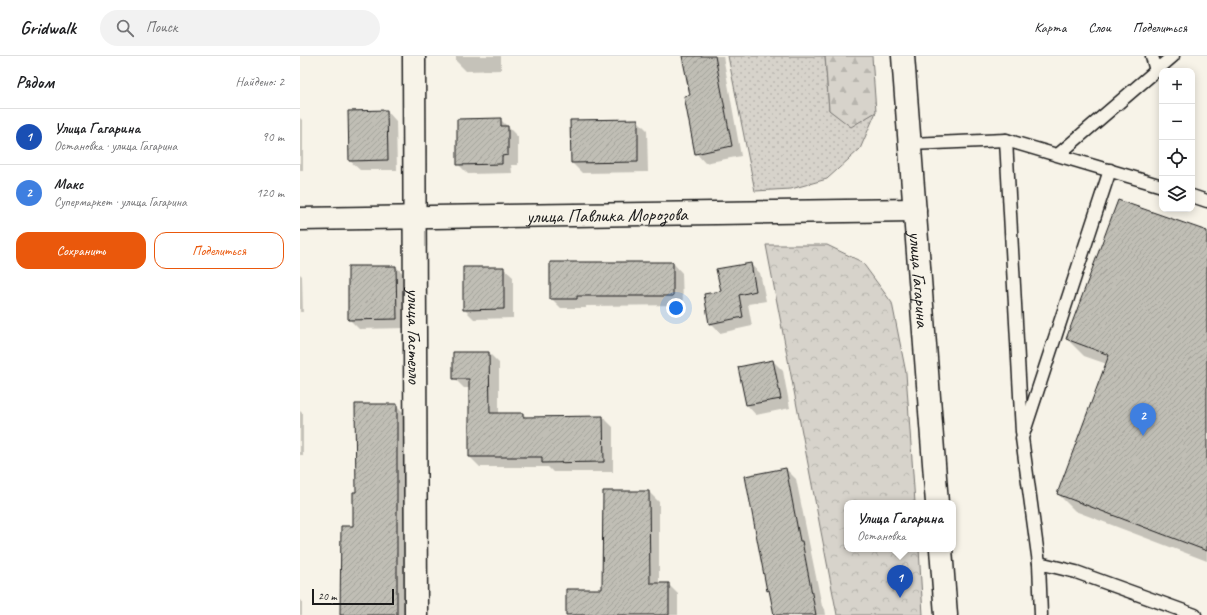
<!DOCTYPE html>
<html lang="ru">
<head>
<meta charset="utf-8">
<style>
	body { margin:0; font-family:Caveat,sans-serif; background:#f2f2f2; color:#202124 }
	.controls { position:absolute; right:12px; top:12px; display:grid; overflow:hidden; border-radius:8px; box-shadow:0 2px 10px #0003 }
	.controls button { width:36px; height:36px; display:grid; place-items:center; padding:0; border:0; border-bottom:1px solid #e0e0e0; background:#fff; color:#202124; font:20px sans-serif }
	.scale { position:absolute; left:12px; bottom:10px; width:82px; box-sizing:border-box; padding-left:4px; border:2px solid #1c1c1c; border-top:0; font-size:11px; line-height:14px; white-space:nowrap; color:#1c1c1c; -webkit-text-stroke:3px #f7f3e8; paint-order:stroke }
	.you { position:absolute; left:376px; top:252px; width:14px; height:14px; margin:-10px; border:3px solid #fff; border-radius:50%; background:#1a73e8; box-shadow:0 0 0 6px #1a73e833 }
	.badge { display:grid; place-items:center; width:26px; height:26px; border-radius:50%; background:#ea580c; color:#fff; font-size:13px; font-weight:700 }
	.pin { position:absolute; translate:-50% -33px; filter:drop-shadow(0 1px 2px #0008) }
	.pin::after { content:''; position:absolute; top:21px; width:14px; height:12px; background:inherit; clip-path:polygon(0 0,100% 0,50% 100%) }
	.popup { position:absolute; left:544px; top:444px; width:112px; height:52px; box-sizing:border-box; display:grid; place-content:center; border-radius:8px; background:#fff; filter:drop-shadow(0 1px 3px #0005); font-size:13px; white-space:nowrap; color:#757577 }
	.popup b { font-size:15px; color:#202124 }
	.popup::after { content:''; position:absolute; left:50%; top:100%; margin-left:-8px; border:8px solid transparent; border-top-color:#fff }
	.list { margin:0; padding:0; list-style:none }
	h2 { display:flex; justify-content:space-between; align-items:center; height:52px; margin:0; padding:0 16px; font-size:17px }
	h2 small { font-size:13px; font-weight:400; color:#757577 }
	.list li { display:grid; grid-template-columns:26px 1fr auto; gap:12px; align-items:center; box-sizing:border-box; height:56px; padding:0 16px; border-top:1px solid #e0e0e0 }
	.list b { display:block; font-size:15px; white-space:nowrap }
	.list p { margin:0; font-size:13px; white-space:nowrap; color:#757577 }
	.list em { font-size:13px; font-style:normal; color:#757577 }
	.actions { display:flex; gap:8px; padding:12px 16px }
	.actions a { flex:1; padding:9px 0; border:1px solid #ea580c; border-radius:12px; text-align:center; font-size:14px; color:#ea580c }
	.actions .main { background:#ea580c; color:#fff }
	.icon { flex:none; width:22px; height:22px; fill:none; stroke:currentColor; stroke-width:2; stroke-linecap:round; stroke-linejoin:round }
	.map { position:relative; flex:none; width:907px; height:559px; overflow:hidden }
	header { display:flex; align-items:center; gap:24px; box-sizing:border-box; height:56px; padding:0 20px; background:#fff; border-bottom:1px solid #e0e0e0 }
	header strong { font-size:19px }
	nav { display:flex; gap:22px; margin-inline-start:auto; font-size:14px }
	.search { width:280px; height:36px; background:#f2f2f2; display:flex; align-items:center; gap:10px; box-sizing:border-box; padding:0 14px; border-radius:22px; color:#757577; font-size:15px }
	main { display:flex }
	aside { flex:1; background:#fff }
	.map>svg:first-child { display:block }
	.grass { fill:url(#grass-dots); stroke:#7a7874 }
	.forest { fill:url(#forest-firs); stroke:#7a7874 }
	.park { fill:url(#park-crowns); stroke:#7a7874 }
	.shadow { fill:#0003 }
	.building { fill:url(#building-hatch); stroke:#1c1c1c }
	.lines { fill:none; stroke-linecap:round; stroke-linejoin:round }
	.service-casing { stroke:#1c1c1c; stroke-width:15 }
	.minor-casing { stroke:#1c1c1c; stroke-width:25 }
	.tertiary-casing { stroke:#1c1c1c; stroke-width:25 }
	.service { stroke:#f7f3e8; stroke-width:12 }
	.minor { stroke:#f7f3e8; stroke-width:22 }
	.tertiary { stroke:#f7f3e8; stroke-width:22 }
	.labels { text-anchor:middle; stroke-width:4; stroke-linejoin:round; paint-order:stroke }
	.street-label { font-size:19px; fill:#1c1c1c; stroke:#f7f3e8 }
</style>
</head>
<body>
<header>
<strong>Gridwalk</strong>
<div class="search"><svg class="icon" aria-label="search" viewBox="0 0 24 24"><circle cx="10" cy="10" r="6"/><path d="M15 15l6 6"/></svg>Поиск</div>
<nav><a>Карта</a><a>Слои</a><a>Поделиться</a></nav>
</header>
<main>
<aside>
<h2>Рядом<small>Найдено: 2</small></h2>
<ul class="list">
<li><span class="badge" style="background:#1a4fb4">1</span><div><b>Улица Гагарина</b><p>Остановка · улица Гагарина</p></div><em>90 m</em></li>
<li><span class="badge" style="background:#3f7fe0">2</span><div><b>Макс</b><p>Супермаркет · улица Гагарина</p></div><em>120 m</em></li>
</ul>
<div class="actions"><a class="main">Сохранить</a><a>Поделиться</a></div>
</aside>
<div class="map">
<svg width="907" height="559" viewBox="0 0 907 559">
	<defs>
		<pattern id="grass-dots" width="8" height="8" patternUnits="userSpaceOnUse"><rect width="8" height="8" fill="#d7d3cb"/><path d="M2 2h.1M6 6h.1" fill="none" stroke="#b8b5ae" stroke-width="1.8" stroke-linecap="round"/></pattern>
		<pattern id="forest-firs" width="22" height="20" patternUnits="userSpaceOnUse"><rect width="22" height="20" fill="#d7d3cb"/><path d="M5 1l3.5 6h-7zM16 11l3.5 6h-7z" fill="#b8b5ae"/></pattern>
		<pattern id="park-crowns" width="20" height="18" patternUnits="userSpaceOnUse"><rect width="20" height="18" fill="#d7d3cb"/><path d="M2 6a3 3 0 1 1 6 0M12 15a3 3 0 1 1 6 0" fill="none" stroke="#b8b5ae"/></pattern>
		<pattern id="building-hatch" width="6" height="6" patternUnits="userSpaceOnUse"><rect width="6" height="6" fill="#c0beb5"/><path d="M-1 1l2-2M0 6l6-6M5 7l2-2" fill="none" stroke="#a4a39b"/></pattern>
	</defs>
	<rect width="100%" height="100%" fill="#f7f3e8"/>
	<filter id="ink" filterUnits="userSpaceOnUse"><feTurbulence type="fractalNoise" baseFrequency=".025" numOctaves="2"/><feDisplacementMap in="SourceGraphic" scale="8" xChannelSelector="R" yChannelSelector="G"/><feConvolveMatrix kernelMatrix="1 2 1 2 8 2 1 2 1" color-interpolation-filters="sRGB"/></filter>
	<g filter="url(#ink)">
		<path class="grass" d="M428,0H525L529,54L551,70L576,56L560,93L527,123L491,133L455,135Z"/>
		<path class="forest" d="M525,0H572L576,56L551,71L529,54Z"/>
		<path class="park" d="M466,189H527L562,206L592,247L606,317L615,447H547V493H619L623,559H537Z"/>
		<g class="shadow">
			<path d="M156,0H201V14L166,15L156,5Z"/>
			<path d="M383,0H423L441,100L405,107L396,97L391,40Z"/>
			<path d="M87,55L96,65L97,114H60L50,105Z"/>
			<path d="M0,62L3,65V114H0Z"/>
			<path d="M158,64H201L218,81V109H211L212,117L168,118L158,108Z"/>
			<path d="M337,64L347,74L348,116L282,117L272,107Z"/>
			<path d="M907,178V505L775,455L758,438L807,308L784,300L767,283Z"/>
			<path d="M373,207L382,217L383,249L286,250V252H261L251,242Z"/>
			<path d="M450,208L460,217L466,245L448,248L452,270L420,277L410,267L422,235Z"/>
			<path d="M96,211L106,220V272L59,273L49,263Z"/>
			<path d="M203,212L213,221V262L174,263L164,253Z"/>
			<path d="M0,218L2,220L3,256H0Z"/>
			<path d="M189,297L199,307V358H223L227,362L303,361L313,371V416H253L248,411H180L170,401V332H164L154,322Z"/>
			<path d="M473,305L483,315L490,352L456,359L447,349L439,312Z"/>
			<path d="M96,349L106,359V559H41L54,471L57,437Z"/>
			<path d="M0,355L3,358V399H0Z"/>
			<path d="M486,413L496,423L522,550L525,553L526,559H475L471,538L468,534Z"/>
			<path d="M349,436L359,446V528H368L378,538V559H267L303,534Z"/>
			<path d="M0,543L2,545V559H0Z"/>
		</g>
		<g class="building">
			<path d="M382,0H415L432,90L395,98L384,40L390,39Z"/>
			<path d="M87,54L88,104L49,105L48,55Z"/>
			<path d="M201,62V70H208V99L202,100V108L157,109V63Z"/>
			<path d="M338,63V106L271,107L270,64Z"/>
			<path d="M818,144L907,175V495L757,438L809,299L766,283Z"/>
			<path d="M250,206H373V240H277V243H250Z"/>
			<path d="M451,207L456,235L439,239L443,261L409,268L404,238L421,235L416,213Z"/>
			<path d="M48,210H96L97,263L48,264Z"/>
			<path d="M163,211H204V253L163,254Z"/>
			<path d="M153,296H189L190,357H223V361L303,360L304,406L242,407V401H169V323H153Z"/>
			<path d="M473,304L481,343L446,349L438,311Z"/>
			<path d="M55,348H97V559H40L41,470H53V436H56Z"/>
			<path d="M486,412L500,485H502L516,559H474L469,534L467,535L445,420Z"/>
			<path d="M303,435H349L350,527H369V559H266V533H302Z"/>
		</g>
		<g class="lines">
			<defs>
				<g id="service">
					<path d="M852,0L856,15"/>
					<path d="M706,84L722,376"/>
					<path d="M610,88L706,84L862,130"/>
					<path d="M759,98L873,0"/>
					<path d="M892,140L907,145"/>
					<path d="M739,507L776,516L895,559"/>
					<path d="M741,559L739,507L722,382L810,114"/>
				</g>
				<g id="minor">
					<path id="s1" d="M114,0L116,559"/>
				</g>
				<g id="tertiary">
					<path id="s2" d="M603,0L637,447"/>
					<path id="s3" d="M0,163L615,154"/>
					<path d="M641,493L646,559"/>
				</g>
			</defs>
			<use href="#service" class="service-casing"/>
			<use href="#minor" class="minor-casing"/>
			<use href="#tertiary" class="tertiary-casing"/>
			<use href="#service" class="service"/>
			<use href="#minor" class="minor"/>
			<use href="#tertiary" class="tertiary"/>
		</g>
	</g>
	<g class="labels">
		<g class="street-label">
			<text dy="7" stroke="none"><textPath href="#s3" startOffset="307">улица Павлика Морозова</textPath></text>
			<text dy="7" stroke="none"><textPath href="#s2" startOffset="224">улица Гагарина</textPath></text>
			<text dy="7" stroke="none"><textPath href="#s1" startOffset="280">улица Гастелло</textPath></text>
		</g>
	</g>
</svg>
<div class="controls">
<button>+</button>
<button>−</button>
<button><svg class="icon" aria-label="locate" viewBox="0 0 24 24"><circle cx="12" cy="12" r="6"/><path d="M12 2v4M12 18v4M2 12h4M18 12h4"/></svg></button>
<button><svg class="icon" aria-label="layers" viewBox="0 0 24 24"><path d="M12 4l9 5-9 5-9-5zM3 14l9 5 9-5"/></svg></button>
</div>
<div class="scale">20 m</div>
<div class="you"></div>
<div class="pin badge" style="left:600px;top:542px;background:#1a4fb4">1</div>
<div class="popup"><b>Улица Гагарина</b>Остановка</div>
<div class="pin badge" style="left:843px;top:380px;background:#3f7fe0">2</div>
</div>
</main>
</body>
</html>
